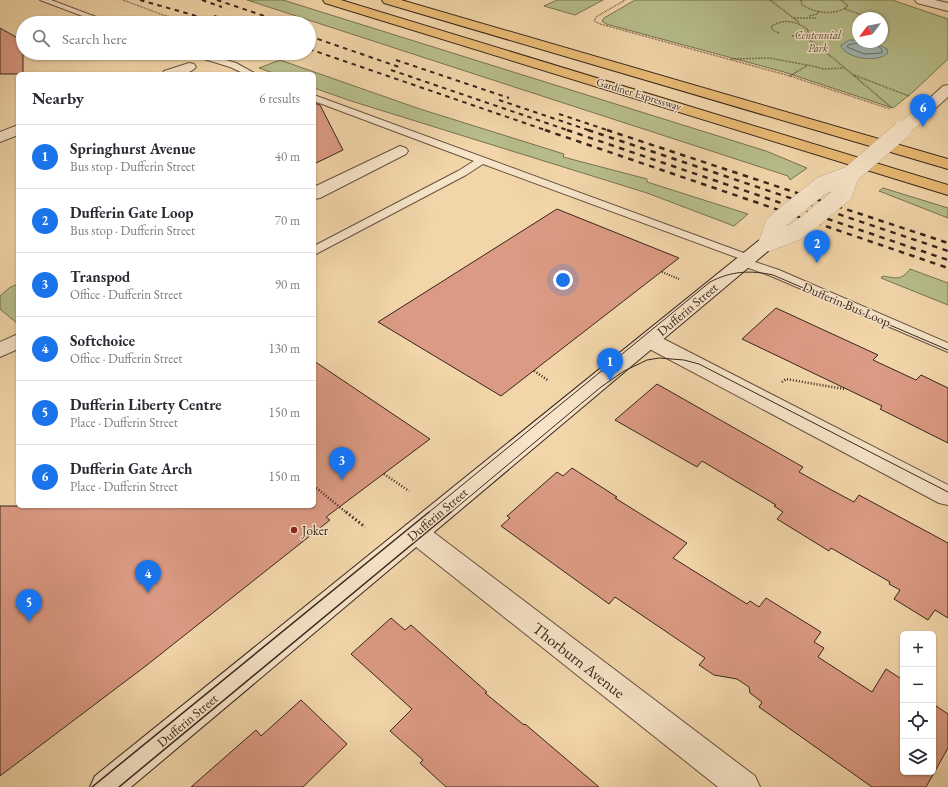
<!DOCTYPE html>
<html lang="en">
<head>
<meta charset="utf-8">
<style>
	body { margin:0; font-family:"EB Garamond",serif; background:#f7f7f7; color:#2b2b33 }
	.controls { position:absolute; right:12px; bottom:12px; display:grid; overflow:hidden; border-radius:6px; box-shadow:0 1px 3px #0004 }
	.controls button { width:36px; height:36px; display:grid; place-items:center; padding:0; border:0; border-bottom:1px solid #e1e1e2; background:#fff; color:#2b2b33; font:20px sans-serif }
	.compass { position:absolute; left:852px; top:12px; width:36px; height:36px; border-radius:50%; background:#fff; box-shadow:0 1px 3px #0004; rotate:238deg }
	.you { position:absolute; left:563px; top:280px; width:14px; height:14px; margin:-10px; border:3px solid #fff; border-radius:50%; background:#1a73e8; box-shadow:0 0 0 6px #1a73e833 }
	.badge { display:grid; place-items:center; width:26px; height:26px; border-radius:50%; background:#1a73e8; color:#fff; font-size:13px; font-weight:700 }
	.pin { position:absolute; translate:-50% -33px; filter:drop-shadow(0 1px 2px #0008) }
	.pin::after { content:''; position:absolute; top:21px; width:14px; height:12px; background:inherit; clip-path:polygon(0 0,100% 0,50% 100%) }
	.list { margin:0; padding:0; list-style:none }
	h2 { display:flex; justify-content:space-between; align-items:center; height:52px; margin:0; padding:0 16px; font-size:17px }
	h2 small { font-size:13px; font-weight:400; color:#7c7c81 }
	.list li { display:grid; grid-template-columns:26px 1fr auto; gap:12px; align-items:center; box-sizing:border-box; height:64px; padding:0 16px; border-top:1px solid #e1e1e2 }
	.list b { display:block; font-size:15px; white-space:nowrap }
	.list p { margin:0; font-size:13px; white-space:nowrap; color:#7c7c81 }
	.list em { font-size:13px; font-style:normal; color:#7c7c81 }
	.icon { flex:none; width:22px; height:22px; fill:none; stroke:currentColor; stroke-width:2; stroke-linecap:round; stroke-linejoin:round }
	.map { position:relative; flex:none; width:948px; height:787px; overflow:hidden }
	.search { position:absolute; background:#fff; box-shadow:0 1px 3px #0004; left:16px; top:16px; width:300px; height:44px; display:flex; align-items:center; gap:10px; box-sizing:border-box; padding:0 14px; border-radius:22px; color:#7c7c81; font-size:15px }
	.panel { position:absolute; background:#fff; box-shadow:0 1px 3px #0004; left:16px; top:72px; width:300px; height:436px; border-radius:6px }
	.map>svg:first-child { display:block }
	.green { fill:#b7be8b; stroke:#787254; fill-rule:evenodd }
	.water { fill:#9db7b1; stroke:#757d76 }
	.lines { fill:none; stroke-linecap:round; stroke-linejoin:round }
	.shore { stroke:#6a6e67; stroke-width:1 }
	.building { fill:#db9a83; stroke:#38251d }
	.service-casing { stroke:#665140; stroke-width:2 }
	.minor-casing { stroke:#665140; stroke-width:2 }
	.tertiary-casing { stroke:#665140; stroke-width:2 }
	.secondary-casing { stroke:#38251d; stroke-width:2 }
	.motorway-casing { stroke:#38251d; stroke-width:2 }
	.path-far3 { stroke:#38251d; stroke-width:1.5; stroke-dasharray:0.5 1; stroke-linecap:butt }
	.path-far2 { stroke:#38251d; stroke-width:2; stroke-dasharray:1 1.5; stroke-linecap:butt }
	.path-far1 { stroke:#38251d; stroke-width:2.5; stroke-dasharray:1 2; stroke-linecap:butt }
	.path { stroke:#38251d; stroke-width:3; stroke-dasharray:1.5 2.5; stroke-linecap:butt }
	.service { fill:#f7e4c8; fill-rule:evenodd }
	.minor { fill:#f7e4c8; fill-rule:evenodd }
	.tertiary { fill:#f7e4c8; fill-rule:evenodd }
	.secondary { fill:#f7e4c8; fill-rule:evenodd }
	.motorway { fill:#e9bb75; fill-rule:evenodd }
	.tram-far1 { stroke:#38251d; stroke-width:1 }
	.tram { stroke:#38251d; stroke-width:1.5 }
	.rail-far1 { stroke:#38251d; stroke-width:2; stroke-dasharray:4.5 4.5; stroke-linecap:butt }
	.rail { stroke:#38251d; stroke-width:2.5; stroke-dasharray:5.5 5.5; stroke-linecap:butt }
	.tertiary-bridge-far1-casing { stroke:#665140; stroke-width:14; stroke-linecap:butt }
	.tertiary-bridge-casing { stroke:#665140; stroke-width:18; stroke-linecap:butt }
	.tertiary-bridge-far1 { stroke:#f7e4c8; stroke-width:14 }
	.tertiary-bridge { stroke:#f7e4c8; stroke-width:18 }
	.poi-dot { fill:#8f2418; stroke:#f7e4c8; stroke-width:1.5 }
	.labels { text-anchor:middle; stroke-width:3; stroke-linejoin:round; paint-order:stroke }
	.far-park-label { font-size:11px; font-style:italic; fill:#584b38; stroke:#f7e4c8 }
	.far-street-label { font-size:11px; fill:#38251d; stroke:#f7e4c8 }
	.street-label { font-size:13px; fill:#38251d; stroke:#f7e4c8 }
	.poi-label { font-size:13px; fill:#38251d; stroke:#f7e4c8; text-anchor:start }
	.near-street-label { font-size:16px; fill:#38251d; stroke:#f7e4c8 }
</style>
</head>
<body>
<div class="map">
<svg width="948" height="787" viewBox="0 0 948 787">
	<rect width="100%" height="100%" fill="#f2d6aa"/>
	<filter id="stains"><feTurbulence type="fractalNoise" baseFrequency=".005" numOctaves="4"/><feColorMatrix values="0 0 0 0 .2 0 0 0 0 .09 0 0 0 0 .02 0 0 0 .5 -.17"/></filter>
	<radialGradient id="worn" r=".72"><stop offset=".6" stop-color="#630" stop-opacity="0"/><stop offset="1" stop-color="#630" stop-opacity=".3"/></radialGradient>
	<g class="green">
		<path d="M247,0H283L766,151L807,168L790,180L788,176Z"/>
		<path d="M557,0H603L575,15L544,6Z"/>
		<path d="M635,0H892L948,19V59L914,91L893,108L784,72L606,24L602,21L604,18ZM858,18H882V42H858Z"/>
		<path d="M280,60L420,109L564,154L563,157L647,179V182L748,214L734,226L647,193L351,101L314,88V74H276L259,68Z"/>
		<path d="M883,188L948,208V218L879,191Z"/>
		<path d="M910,269L948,283V305L881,278L883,276C896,278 901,281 910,269Z"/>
		<path d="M18,284V324L0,309V296L9,288Z"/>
	</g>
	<path class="water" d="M858,40V42H874L887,49L888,53C877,63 849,59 841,47V45L849,40Z"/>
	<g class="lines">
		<path class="shore" d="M861,42L848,45L847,47L864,54L882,53V50L875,42"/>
	</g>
	<g class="building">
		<path d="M0,28L23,41V74H0Z"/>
		<path d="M314,103L320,105L343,150L314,164Z"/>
		<path d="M557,209L679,258L501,396L378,322Z"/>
		<path d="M776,308L878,355L873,360L916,380L921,375L948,388V443L880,409L882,406L742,339Z"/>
		<path d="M314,361L430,439L326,517L330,520L147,665L0,776V506L314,507Z"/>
		<path d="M657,384L803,467L799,472L826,487L854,502L859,495L948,543V618L935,610L928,620L894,599L900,590L889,584L890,582L831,548L829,551L777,519L783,512L774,506L776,505L702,461L697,467L615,420Z"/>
		<path d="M572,468L617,497L615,498L687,543L673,558L747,604L750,601L759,607L766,598L821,632L814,642L824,648L818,657L872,692L886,669L903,680V772H933V704L948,714V748L926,787H872L759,707L762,702L750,693L749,687L737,679L714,675L699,665L705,658L615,597L609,604L501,526L510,518L507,516L557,472L563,476Z"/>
		<path d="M391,618L405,630L411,625L487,692L485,693L524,725L525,724L599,787H446L420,763L423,760L390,731L412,709L351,654Z"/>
		<path d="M301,700L347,744L303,787H191L256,730L261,736Z"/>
	</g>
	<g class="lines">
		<defs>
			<g id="service">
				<path d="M40,0H51L112,23H101Z"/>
				<path d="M190,53H203L236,63L256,74H245L230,67L191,55Z"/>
				<path d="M314,95L752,256L754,258L752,261L779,270L948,343V352L771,276L740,265L738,262L741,259L483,164L466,175L314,255V246L458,171L474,161L314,101Z"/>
			</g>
			<g id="minor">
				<path d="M189,63L194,64L196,67C189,76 172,74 162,74L164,71Z"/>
				<path d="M18,125V135L0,142V132Z"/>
				<path d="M400,146L406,148L408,151L406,154L320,198L314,199V187Z"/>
				<path d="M649,333L656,335L948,485V505L939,503L642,345L639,340L642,335Z"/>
				<path d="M18,334V349L0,357V342Z"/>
				<path d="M415,522L424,525L755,776L760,787H718L406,539L402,532L406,525Z"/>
			</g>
			<g id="tertiary">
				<path d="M915,0H935L948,3V11L917,3Z"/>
				<path d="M948,85V97L920,122L915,123L910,122L908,119L910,116L943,86Z"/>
			</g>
			<path id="secondary" d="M768,237L774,238L777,242L774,246L131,787H90L95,776L762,238Z"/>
			<g id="motorway">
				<path d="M323,0H341L948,185V195L325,3Z"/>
				<path d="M382,0H401L948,159V169L384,3Z"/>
			</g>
		</defs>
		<use href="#service" class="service-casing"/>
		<use href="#minor" class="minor-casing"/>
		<use href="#tertiary" class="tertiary-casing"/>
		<use href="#secondary" class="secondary-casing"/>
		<use href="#motorway" class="motorway-casing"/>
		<g class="path-far3">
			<path d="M123,0L163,15L193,23"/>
			<path d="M625,0L596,17L594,21L600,24L790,76L808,65L824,69L844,68"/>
			<path d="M770,0L800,23"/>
			<path d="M801,0L802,5C816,13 833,16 847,7V5L841,0"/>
			<path d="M845,9L862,15"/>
			<path d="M809,16L817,14L819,11"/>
			<path d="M794,18H816"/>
			<path d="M779,33L774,31L771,27C782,18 798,21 808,30V32L803,35L791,36"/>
			<path d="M803,35L833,58L892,108"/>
			<path d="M731,59L769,58L807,65"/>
			<path d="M854,75L909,96"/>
			<path d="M790,76L890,109"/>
		</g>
		<path class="path-far2" d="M662,272L679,279"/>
		<g class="path-far1">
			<path d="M534,371L549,381"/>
			<path d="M782,382L786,379L844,389"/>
			<path d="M384,474L409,491"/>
			<path d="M314,486L347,513"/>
		</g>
		<path class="path" d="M346,512L365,527"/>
		<use href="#service" class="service"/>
		<use href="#minor" class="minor"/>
		<use href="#tertiary" class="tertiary"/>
		<use href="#secondary" class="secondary"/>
		<use href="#motorway" class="motorway"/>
		<g class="tram-far1">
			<path d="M428,513L710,282C731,271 750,270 773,275L948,350"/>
			<path d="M450,513L601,387L624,371L647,360L659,358L684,360L699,364L948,492"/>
		</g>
		<g class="tram">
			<path d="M92,787L429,512"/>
			<path d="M119,787L451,512"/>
		</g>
		<g class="rail-far1">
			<path d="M140,0L221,23"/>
			<path d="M202,0L222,7"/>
			<path d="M217,0L285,23"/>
			<path d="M214,16L241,23"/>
			<path d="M309,36L402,68"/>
			<path d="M309,49L548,131"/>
			<path d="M396,60L509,98"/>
			<path d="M391,70L570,131"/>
			<path d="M499,100L591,131"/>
			<path d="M559,114L610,131"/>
		</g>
		<g class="rail">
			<path d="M545,130L948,268"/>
			<path d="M567,130L948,260"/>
			<path d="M588,130L948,251"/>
			<path d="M607,130L948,243"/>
		</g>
		<defs>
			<path id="tertiary-bridge-far1" d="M901,131L915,119"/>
			<g id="tertiary-bridge">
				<path d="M768,242L774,224L821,186L850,175L902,130"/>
				<path d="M768,242L795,232L808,223L844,193L850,175"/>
			</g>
		</defs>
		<use href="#tertiary-bridge-far1" class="tertiary-bridge-far1-casing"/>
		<use href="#tertiary-bridge" class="tertiary-bridge-casing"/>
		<use href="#tertiary-bridge-far1" class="tertiary-bridge-far1"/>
		<use href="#tertiary-bridge" class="tertiary-bridge"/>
	</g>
	<circle class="poi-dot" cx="294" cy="530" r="4"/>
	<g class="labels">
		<g class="far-park-label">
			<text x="818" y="39">Centennial<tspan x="818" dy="13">Park</tspan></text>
		</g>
		<g class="far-street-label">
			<text transform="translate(639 94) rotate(17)" y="4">Gardiner Expressway</text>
		</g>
		<g class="street-label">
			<text transform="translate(847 304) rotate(23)" y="5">Dufferin Bus Loop</text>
			<text transform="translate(687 309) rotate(-40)" y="5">Dufferin Street</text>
			<text transform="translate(437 514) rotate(-40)" y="5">Dufferin Street</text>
			<text transform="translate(187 720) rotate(-40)" y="5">Dufferin Street</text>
		</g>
		<g class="poi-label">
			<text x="302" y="535">Joker</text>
		</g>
		<g class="near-street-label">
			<text transform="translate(579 660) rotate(38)" y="6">Thorburn Avenue</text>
		</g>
	</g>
	<rect width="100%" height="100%" filter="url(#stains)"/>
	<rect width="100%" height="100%" fill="url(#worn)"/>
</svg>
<div class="controls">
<button>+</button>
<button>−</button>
<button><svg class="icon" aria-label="locate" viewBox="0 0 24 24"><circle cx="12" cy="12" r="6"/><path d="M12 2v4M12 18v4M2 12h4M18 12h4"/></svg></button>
<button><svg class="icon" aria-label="layers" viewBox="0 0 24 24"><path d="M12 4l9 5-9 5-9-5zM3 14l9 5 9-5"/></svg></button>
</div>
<svg class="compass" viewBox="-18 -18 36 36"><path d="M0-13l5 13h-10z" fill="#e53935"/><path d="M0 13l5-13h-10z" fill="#7c7c81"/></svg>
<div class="you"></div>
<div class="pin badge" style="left:610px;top:381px">1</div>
<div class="pin badge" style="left:817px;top:263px">2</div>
<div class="pin badge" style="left:342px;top:480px">3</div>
<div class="pin badge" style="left:148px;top:593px">4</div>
<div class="pin badge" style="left:29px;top:622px">5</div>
<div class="pin badge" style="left:923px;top:127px">6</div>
<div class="search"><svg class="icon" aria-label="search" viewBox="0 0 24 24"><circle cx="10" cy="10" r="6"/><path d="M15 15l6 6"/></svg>Search here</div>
<section class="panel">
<h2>Nearby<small>6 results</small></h2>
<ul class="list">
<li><span class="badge">1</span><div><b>Springhurst Avenue</b><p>Bus stop · Dufferin Street</p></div><em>40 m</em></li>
<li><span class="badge">2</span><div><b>Dufferin Gate Loop</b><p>Bus stop · Dufferin Street</p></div><em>70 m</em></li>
<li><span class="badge">3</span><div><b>Transpod</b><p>Office · Dufferin Street</p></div><em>90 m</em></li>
<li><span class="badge">4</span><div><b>Softchoice</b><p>Office · Dufferin Street</p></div><em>130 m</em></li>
<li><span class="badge">5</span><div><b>Dufferin Liberty Centre</b><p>Place · Dufferin Street</p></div><em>150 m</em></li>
<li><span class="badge">6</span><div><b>Dufferin Gate Arch</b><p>Place · Dufferin Street</p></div><em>150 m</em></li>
</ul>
</section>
</div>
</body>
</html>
